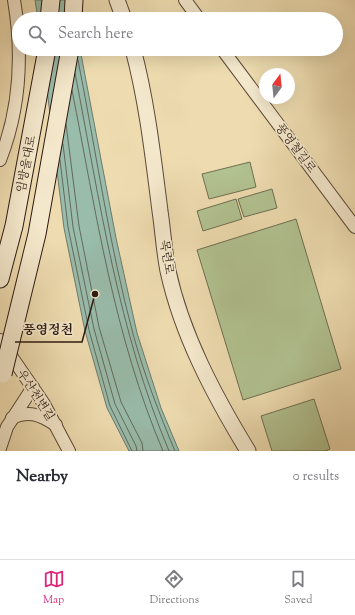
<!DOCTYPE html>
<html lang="en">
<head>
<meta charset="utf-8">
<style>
	body { margin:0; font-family:"Sorts Mill Goudy","Noto Serif KR",serif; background:#f7f7f7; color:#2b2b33 }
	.compass { position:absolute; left:259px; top:68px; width:36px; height:36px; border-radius:50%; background:#fff; box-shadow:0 4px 16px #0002; rotate:15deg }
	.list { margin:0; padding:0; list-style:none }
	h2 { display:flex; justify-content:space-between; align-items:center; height:52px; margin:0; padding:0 16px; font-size:17px }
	h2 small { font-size:13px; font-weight:400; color:#7c7c81 }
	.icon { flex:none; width:22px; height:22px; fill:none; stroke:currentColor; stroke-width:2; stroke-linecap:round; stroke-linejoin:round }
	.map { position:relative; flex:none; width:355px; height:451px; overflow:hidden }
	.search { position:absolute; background:#fff; box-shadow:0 4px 16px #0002; left:12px; right:12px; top:12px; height:44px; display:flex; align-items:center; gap:10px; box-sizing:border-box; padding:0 14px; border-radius:22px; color:#7c7c81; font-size:15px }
	.sheet { height:108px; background:#fff }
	nav { display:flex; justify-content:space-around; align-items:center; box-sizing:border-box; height:56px; border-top:1px solid #e1e1e2; background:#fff; font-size:11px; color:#7c7c81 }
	nav a { display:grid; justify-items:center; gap:2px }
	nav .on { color:#db2777 }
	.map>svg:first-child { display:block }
	.green { fill:#b2c291; stroke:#6f6e51 }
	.water { fill:#99bcab; stroke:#6d7b6d }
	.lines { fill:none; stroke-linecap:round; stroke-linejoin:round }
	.shore { stroke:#626a5e; stroke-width:1 }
	.minor-casing { stroke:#5c4a39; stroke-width:14 }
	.tertiary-casing { stroke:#5c4a39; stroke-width:17 }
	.secondary-casing { stroke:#2c1911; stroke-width:19 }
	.minor { stroke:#f4e8cc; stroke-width:12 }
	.tertiary { stroke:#f4e8cc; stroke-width:15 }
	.secondary { stroke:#f4e8cc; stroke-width:17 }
	.secondary-bridge-casing { stroke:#2c1911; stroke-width:19; stroke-linecap:butt }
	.secondary-bridge { stroke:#f4e8cc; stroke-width:17 }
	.labels { text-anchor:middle; stroke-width:3.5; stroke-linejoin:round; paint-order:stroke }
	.street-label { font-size:12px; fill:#2c1911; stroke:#f4e8cc }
	.leader { fill:none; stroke:#2c1911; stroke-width:1.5 }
	.callout-dot { fill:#2c1911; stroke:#f4e8cc; stroke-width:1.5 }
	.callout-label { font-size:13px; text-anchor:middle; font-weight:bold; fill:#2c1911; stroke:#f4e8cc; stroke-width:3.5; stroke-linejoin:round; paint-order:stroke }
</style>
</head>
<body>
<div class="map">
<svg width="355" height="451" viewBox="0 0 355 451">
	<rect width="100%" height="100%" fill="#eedcb0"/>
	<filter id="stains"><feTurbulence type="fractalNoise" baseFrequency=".005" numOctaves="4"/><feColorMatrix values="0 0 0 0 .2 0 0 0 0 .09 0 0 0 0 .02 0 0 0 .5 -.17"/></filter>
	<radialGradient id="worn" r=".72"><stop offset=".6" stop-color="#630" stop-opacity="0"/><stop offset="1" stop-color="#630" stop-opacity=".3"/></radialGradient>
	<g class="green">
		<path d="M250,162L256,187L209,199L202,174Z"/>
		<path d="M272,189L277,208L244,217L238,199Z"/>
		<path d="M236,199L242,219L203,231L197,211Z"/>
		<path d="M296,219L341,369L243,400L197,250Z"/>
		<path d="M314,399L330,449L325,451H272L261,416Z"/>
	</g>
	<g class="water">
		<path d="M35,0H70L74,19H38Z"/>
		<path d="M42,49H80L116,238L137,333L161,408L179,451H129L107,408L85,331L64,228Z"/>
	</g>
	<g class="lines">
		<g class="shore">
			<path d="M78,60C96,151 109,244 133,334C144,374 159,413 175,451"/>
			<path d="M75,73C100,202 118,330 169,451"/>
			<path d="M72,90C96,212 114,336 163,451"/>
			<path d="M66,124L79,226L99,327L121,402L142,443L143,451"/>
			<path d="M63,144L73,227L94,329L115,404L136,446L137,451"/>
			<path d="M60,160L68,227L89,330L110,406L132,451"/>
		</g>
		<defs>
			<g id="minor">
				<path d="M185,0L199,19"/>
				<path d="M222,49L355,227"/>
				<path d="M0,160C20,109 23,54 14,0"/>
				<path d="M0,340L44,404L69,451"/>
				<path d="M12,418C30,410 40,415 56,425"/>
				<path d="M0,448L7,427L33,387"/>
			</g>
			<g id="tertiary">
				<path d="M117,0L124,19"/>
				<path d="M133,49C147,102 153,156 160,211C163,231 164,251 168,271C182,335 214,395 248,451"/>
			</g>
			<g id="secondary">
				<path d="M49,19L51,0"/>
				<path d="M73,19L74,0"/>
				<path d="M0,279L14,226L47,49"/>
			</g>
		</defs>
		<use href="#minor" class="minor-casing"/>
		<use href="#tertiary" class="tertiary-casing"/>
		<use href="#secondary" class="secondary-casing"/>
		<use href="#minor" class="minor"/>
		<use href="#tertiary" class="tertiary"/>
		<use href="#secondary" class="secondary"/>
		<defs>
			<path id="secondary-bridge" d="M3,374L37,234L70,49"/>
		</defs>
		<use href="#secondary-bridge" class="secondary-bridge-casing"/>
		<use href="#secondary-bridge" class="secondary-bridge"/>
	</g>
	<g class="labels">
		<g class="street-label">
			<text transform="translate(296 148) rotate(53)" y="4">풍영철길로</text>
			<text transform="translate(26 164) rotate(-79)" y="4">임방울대로</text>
			<text transform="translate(167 257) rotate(81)" y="4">목련로</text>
			<text transform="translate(36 395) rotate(57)" y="4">우산천변길</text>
		</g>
	</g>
	<path class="leader" d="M95 294L82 342H15"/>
	<circle class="callout-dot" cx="95" cy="294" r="4"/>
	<g class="callout-label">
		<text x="48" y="334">풍영정천</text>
	</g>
	<rect width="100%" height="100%" filter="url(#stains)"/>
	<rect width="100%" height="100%" fill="url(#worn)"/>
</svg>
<svg class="compass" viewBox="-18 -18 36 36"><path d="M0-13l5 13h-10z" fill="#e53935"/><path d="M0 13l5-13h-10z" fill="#7c7c81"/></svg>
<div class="search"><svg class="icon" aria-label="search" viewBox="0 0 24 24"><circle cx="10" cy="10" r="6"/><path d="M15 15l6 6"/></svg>Search here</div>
</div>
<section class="sheet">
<h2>Nearby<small>0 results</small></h2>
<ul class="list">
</ul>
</section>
<nav>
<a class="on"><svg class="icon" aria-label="map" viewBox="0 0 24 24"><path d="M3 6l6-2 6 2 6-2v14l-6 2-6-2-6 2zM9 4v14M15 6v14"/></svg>Map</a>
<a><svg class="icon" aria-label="directions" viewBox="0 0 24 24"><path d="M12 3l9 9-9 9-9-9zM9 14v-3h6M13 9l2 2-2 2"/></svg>Directions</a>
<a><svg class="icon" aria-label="saved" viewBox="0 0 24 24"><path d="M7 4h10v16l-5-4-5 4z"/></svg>Saved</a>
</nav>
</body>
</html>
